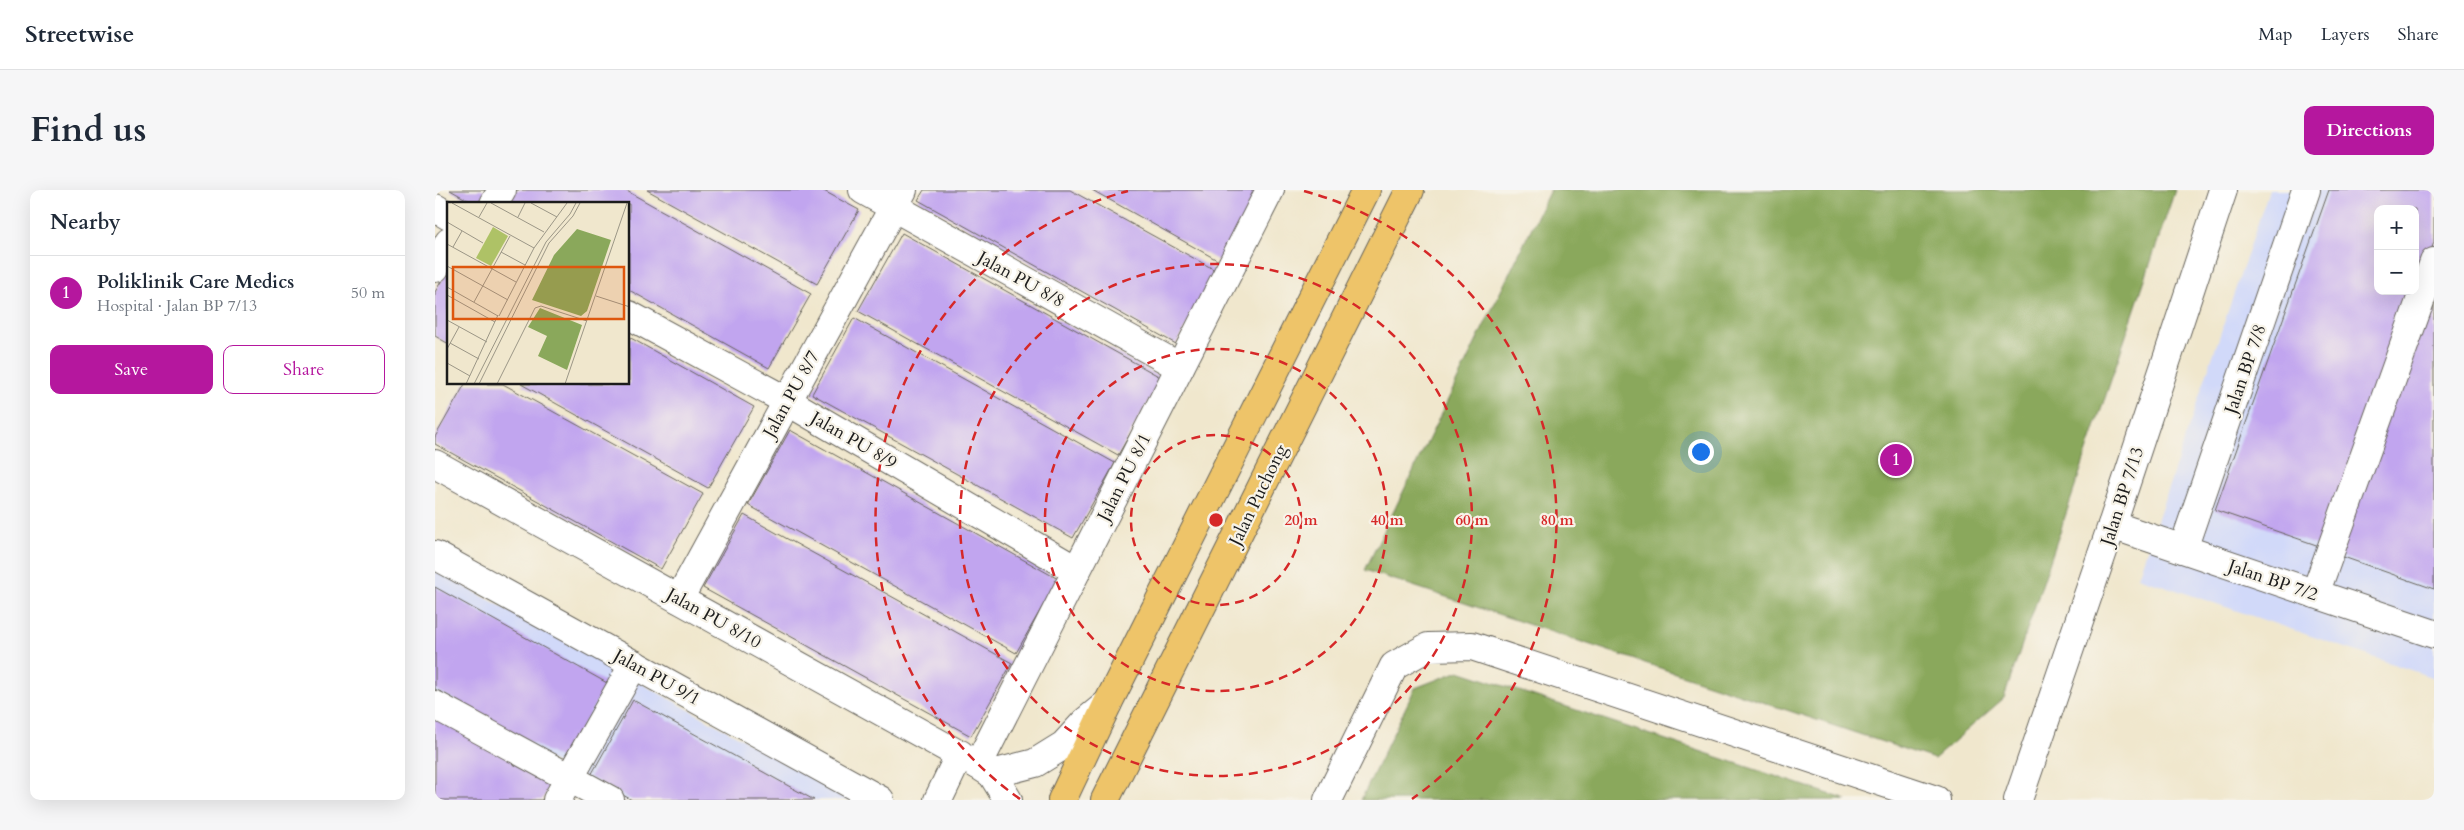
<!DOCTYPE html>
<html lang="en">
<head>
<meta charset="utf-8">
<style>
	body { margin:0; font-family:Cardo,serif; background:#f6f6f7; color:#1f2937 }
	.controls { position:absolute; right:15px; top:15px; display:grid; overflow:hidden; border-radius:10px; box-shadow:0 5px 20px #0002 }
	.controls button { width:45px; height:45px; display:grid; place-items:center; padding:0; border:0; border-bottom:1px solid #e0e1e3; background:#fff; color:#1f2937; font:25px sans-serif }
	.you { position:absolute; left:1265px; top:261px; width:18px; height:18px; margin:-12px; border:4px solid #fff; border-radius:50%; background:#1a73e8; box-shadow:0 0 0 8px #1a73e833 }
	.badge { display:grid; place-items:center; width:32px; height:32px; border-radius:50%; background:#b5179e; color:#fff; font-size:16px; font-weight:700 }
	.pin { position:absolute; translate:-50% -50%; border:2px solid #fff; box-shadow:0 1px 5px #0006 }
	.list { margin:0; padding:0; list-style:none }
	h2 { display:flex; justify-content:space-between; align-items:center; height:65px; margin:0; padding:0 20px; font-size:21px }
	h2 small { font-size:16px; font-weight:400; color:#747a83 }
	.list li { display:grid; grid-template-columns:32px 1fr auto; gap:15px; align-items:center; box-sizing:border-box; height:75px; padding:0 20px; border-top:1px solid #e0e1e3 }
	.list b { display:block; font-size:19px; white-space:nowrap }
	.list p { margin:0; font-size:16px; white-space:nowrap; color:#747a83 }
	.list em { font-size:16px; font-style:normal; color:#747a83 }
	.actions { display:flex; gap:10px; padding:15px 20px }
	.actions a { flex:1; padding:11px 0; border:1px solid #b5179e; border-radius:10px; text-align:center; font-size:18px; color:#b5179e }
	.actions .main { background:#b5179e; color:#fff }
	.map { position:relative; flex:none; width:1999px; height:610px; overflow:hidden; border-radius:10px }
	header { display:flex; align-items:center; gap:30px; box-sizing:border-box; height:70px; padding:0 25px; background:#fff; border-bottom:1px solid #e0e1e3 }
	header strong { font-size:24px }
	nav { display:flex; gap:28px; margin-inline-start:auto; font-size:18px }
	.intro { display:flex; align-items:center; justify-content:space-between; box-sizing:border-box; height:120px; padding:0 30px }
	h1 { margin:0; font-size:35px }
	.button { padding:12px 22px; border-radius:10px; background:#b5179e; color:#fff; font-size:18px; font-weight:700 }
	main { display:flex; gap:30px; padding:0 30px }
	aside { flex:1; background:#fff; border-radius:10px; box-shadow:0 5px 20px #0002 }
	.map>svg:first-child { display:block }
	.built { fill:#d1d9f9; fill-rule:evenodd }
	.forest { fill:#8aa85b; stroke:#53623c }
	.building { fill:#c1a5ef; fill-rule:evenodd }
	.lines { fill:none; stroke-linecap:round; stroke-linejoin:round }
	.minor-casing { stroke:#66635a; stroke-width:30 }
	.major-casing { stroke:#66635a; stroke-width:30 }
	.minor { stroke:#fff; stroke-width:28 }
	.major { stroke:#eec469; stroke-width:28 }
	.ring { fill:none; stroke:#d62828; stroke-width:2.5; stroke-dasharray:9 6 }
	.labels { text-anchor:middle; stroke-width:4.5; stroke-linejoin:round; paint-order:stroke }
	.street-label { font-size:18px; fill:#1c1c1c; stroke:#f7f3e8 }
	.inset-road { fill:none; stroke:#9b9686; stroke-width:1 }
	.view { fill:#de560d; fill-opacity:0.15; stroke:#de560d; stroke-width:2.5 }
	.inset-edge { fill:none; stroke:#1c1c1c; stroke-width:2.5 }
	.centre { fill:#d62828; stroke:#f7f3e8; stroke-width:2.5 }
	.ring-label { font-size:15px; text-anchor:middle; font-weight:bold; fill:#d62828; stroke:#f7f3e8; stroke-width:4.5; stroke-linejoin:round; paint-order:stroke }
</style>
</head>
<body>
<header>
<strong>Streetwise</strong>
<nav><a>Map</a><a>Layers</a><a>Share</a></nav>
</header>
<div class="intro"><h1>Find us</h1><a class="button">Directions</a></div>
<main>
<aside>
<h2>Nearby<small></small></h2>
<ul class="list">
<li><span class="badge">1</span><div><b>Poliklinik Care Medics</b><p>Hospital · Jalan BP 7/13</p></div><em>50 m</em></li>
</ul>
<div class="actions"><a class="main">Save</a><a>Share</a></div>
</aside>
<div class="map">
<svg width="1999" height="610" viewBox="0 0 1999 610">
	<rect width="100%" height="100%" fill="#f7f3e8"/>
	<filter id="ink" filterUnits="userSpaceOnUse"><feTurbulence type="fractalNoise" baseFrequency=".02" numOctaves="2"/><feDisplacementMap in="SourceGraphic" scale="10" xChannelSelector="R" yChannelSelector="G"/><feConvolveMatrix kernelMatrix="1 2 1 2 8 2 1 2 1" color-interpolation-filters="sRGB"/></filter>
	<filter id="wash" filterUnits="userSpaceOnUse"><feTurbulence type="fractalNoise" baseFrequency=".0096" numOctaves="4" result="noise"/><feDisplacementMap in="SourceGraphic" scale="20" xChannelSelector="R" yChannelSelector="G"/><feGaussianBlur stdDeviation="1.12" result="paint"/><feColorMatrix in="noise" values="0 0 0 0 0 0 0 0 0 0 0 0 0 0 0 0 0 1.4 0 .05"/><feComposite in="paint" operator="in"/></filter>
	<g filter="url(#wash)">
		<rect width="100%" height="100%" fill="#f0e7cd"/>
		<g class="built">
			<path d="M1834,0H1999V488L1703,387ZM1943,19H1980V101H1943Z"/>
			<path d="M0,380L418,610H189L0,507Z"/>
		</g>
		<g class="forest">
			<path d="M1115,0H1740L1569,508L1499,569L930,380Z"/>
			<path d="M1024,481L1412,610H926L980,498Z"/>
		</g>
		<g id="blocks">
			<g class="building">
				<path d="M15,0H54L46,14H40Z"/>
				<path d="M73,0H190L376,104L334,178L194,100V14H66Z"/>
				<path d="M212,0H387L424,20L382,94Z"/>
				<path d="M489,0H635L782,81L741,154L483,10Z"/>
				<path d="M657,0H824L784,71Z"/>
				<path d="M1894,0H1999V52L1890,358L1780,320ZM1943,19H1980V101H1943Z"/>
				<path d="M467,43L727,188L683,265L423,121Z"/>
				<path d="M14,78V154L0,146V102Z"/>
				<path d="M1999,86V399L1900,364Z"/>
				<path d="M419,128L680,273L638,348L377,204Z"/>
				<path d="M194,147L319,217L273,298L86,194H194Z"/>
				<path d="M30,194H68L268,304L226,379L0,254V247Z"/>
				<path d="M355,240L623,389L581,463L313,315Z"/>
				<path d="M309,325L577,473L536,546L268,398Z"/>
				<path d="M0,397L172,493L128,570L0,499Z"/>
				<path d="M198,510L379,610H197L155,587Z"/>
				<path d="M0,526L118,591L107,610H0Z"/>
			</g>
		</g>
	</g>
	<g filter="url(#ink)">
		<use href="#blocks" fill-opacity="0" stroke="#66635a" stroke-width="1"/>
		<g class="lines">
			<defs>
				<g id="minor">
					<path d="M428,0L745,177"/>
					<path d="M59,14L67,0"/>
					<path d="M0,18L14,26"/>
					<path d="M0,78L14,52"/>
					<path d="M194,125L352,211L641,380"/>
					<path d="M0,274L543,575L557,584L573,610"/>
					<path d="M1677,335L1999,444"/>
					<path d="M1748,359L1871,0"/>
					<path d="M0,365L445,610"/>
					<path d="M1880,404L1999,72"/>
					<path d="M244,409L468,0"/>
					<path d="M0,515L175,610"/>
					<path d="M543,575L835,0"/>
					<path d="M557,584L600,573L629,555L651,531L673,513"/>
					<path d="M122,610L199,474"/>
					<path d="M503,610L525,564"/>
					<path d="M893,610L959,476L993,457L1037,456L1501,610"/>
					<path d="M1583,610L1677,335L1788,0"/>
				</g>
				<g id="major">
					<path d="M627,610L673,513L931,0"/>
					<path d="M670,610L975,0"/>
				</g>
			</defs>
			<use href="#minor" class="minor-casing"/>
			<use href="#major" class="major-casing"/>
			<use href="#minor" class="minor"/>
			<use href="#major" class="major"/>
		</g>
	</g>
	<g class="ring">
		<circle cx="781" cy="330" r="85"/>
		<circle cx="781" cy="330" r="171"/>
		<circle cx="781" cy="330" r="256"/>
		<path d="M585 609A341 341 0 0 1 693 1M869 1A341 341 0 0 1 977 609"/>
	</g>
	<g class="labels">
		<g class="street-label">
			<text transform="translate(586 89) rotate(29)" y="6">Jalan PU 8/8</text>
			<text transform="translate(1810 179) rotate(-71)" y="6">Jalan BP 7/8</text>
			<text transform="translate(356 204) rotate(-61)" y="6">Jalan PU 8/7</text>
			<text transform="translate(419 250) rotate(30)" y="6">Jalan PU 8/9</text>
			<text transform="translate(689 287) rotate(-63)" y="6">Jalan PU 8/1</text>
			<text transform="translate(823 305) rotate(-64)" y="6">Jalan Puchong</text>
			<text transform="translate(1687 306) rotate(-72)" y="6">Jalan BP 7/13</text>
			<text transform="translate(1838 390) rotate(19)" y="6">Jalan BP 7/2</text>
			<text transform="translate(279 428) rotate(29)" y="6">Jalan PU 8/10</text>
			<text transform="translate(222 487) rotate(29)" y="6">Jalan PU 9/1</text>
		</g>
	</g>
	<g transform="translate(12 12)">
		<rect width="182" height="182" fill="#f0e7cd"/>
		<path d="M46,25L61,34L44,64L29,56Z" fill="#aec266"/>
		<path d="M130,27L164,38L140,109L134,114L85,98L107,53ZM93,106L135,123L120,168L91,154L100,134L81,125Z" fill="#8aa85b"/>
		<path class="inset-road" d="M5,1L87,46M44,1L97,30M84,1L110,15M32,15L40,1M71,15L78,1M0,20L36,41M0,42L69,80M6,45L15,29M54,50L78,63M0,64L61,98M0,85L51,114M0,93L48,120M149,94L183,105M27,100L63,34M52,114L87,46L120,1M0,118L40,140M3,141L32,157M0,147L12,125M0,161L23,174M19,182L51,113M27,182L99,40L123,12L129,1M32,182L102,41L126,14L133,1M50,182L88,106L94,104L140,119M118,182L180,1"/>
		<path class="view" d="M6,65H177V117H6Z"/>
		<rect width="182" height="182" class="inset-edge"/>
	</g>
	<circle cx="781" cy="330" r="8" class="centre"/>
	<g class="ring-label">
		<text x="866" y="335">20 m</text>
		<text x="952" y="335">40 m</text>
		<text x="1037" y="335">60 m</text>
		<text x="1122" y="335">80 m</text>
	</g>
</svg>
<div class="controls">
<button>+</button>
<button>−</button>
</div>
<div class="you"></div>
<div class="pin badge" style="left:1461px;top:270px">1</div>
</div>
</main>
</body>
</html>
